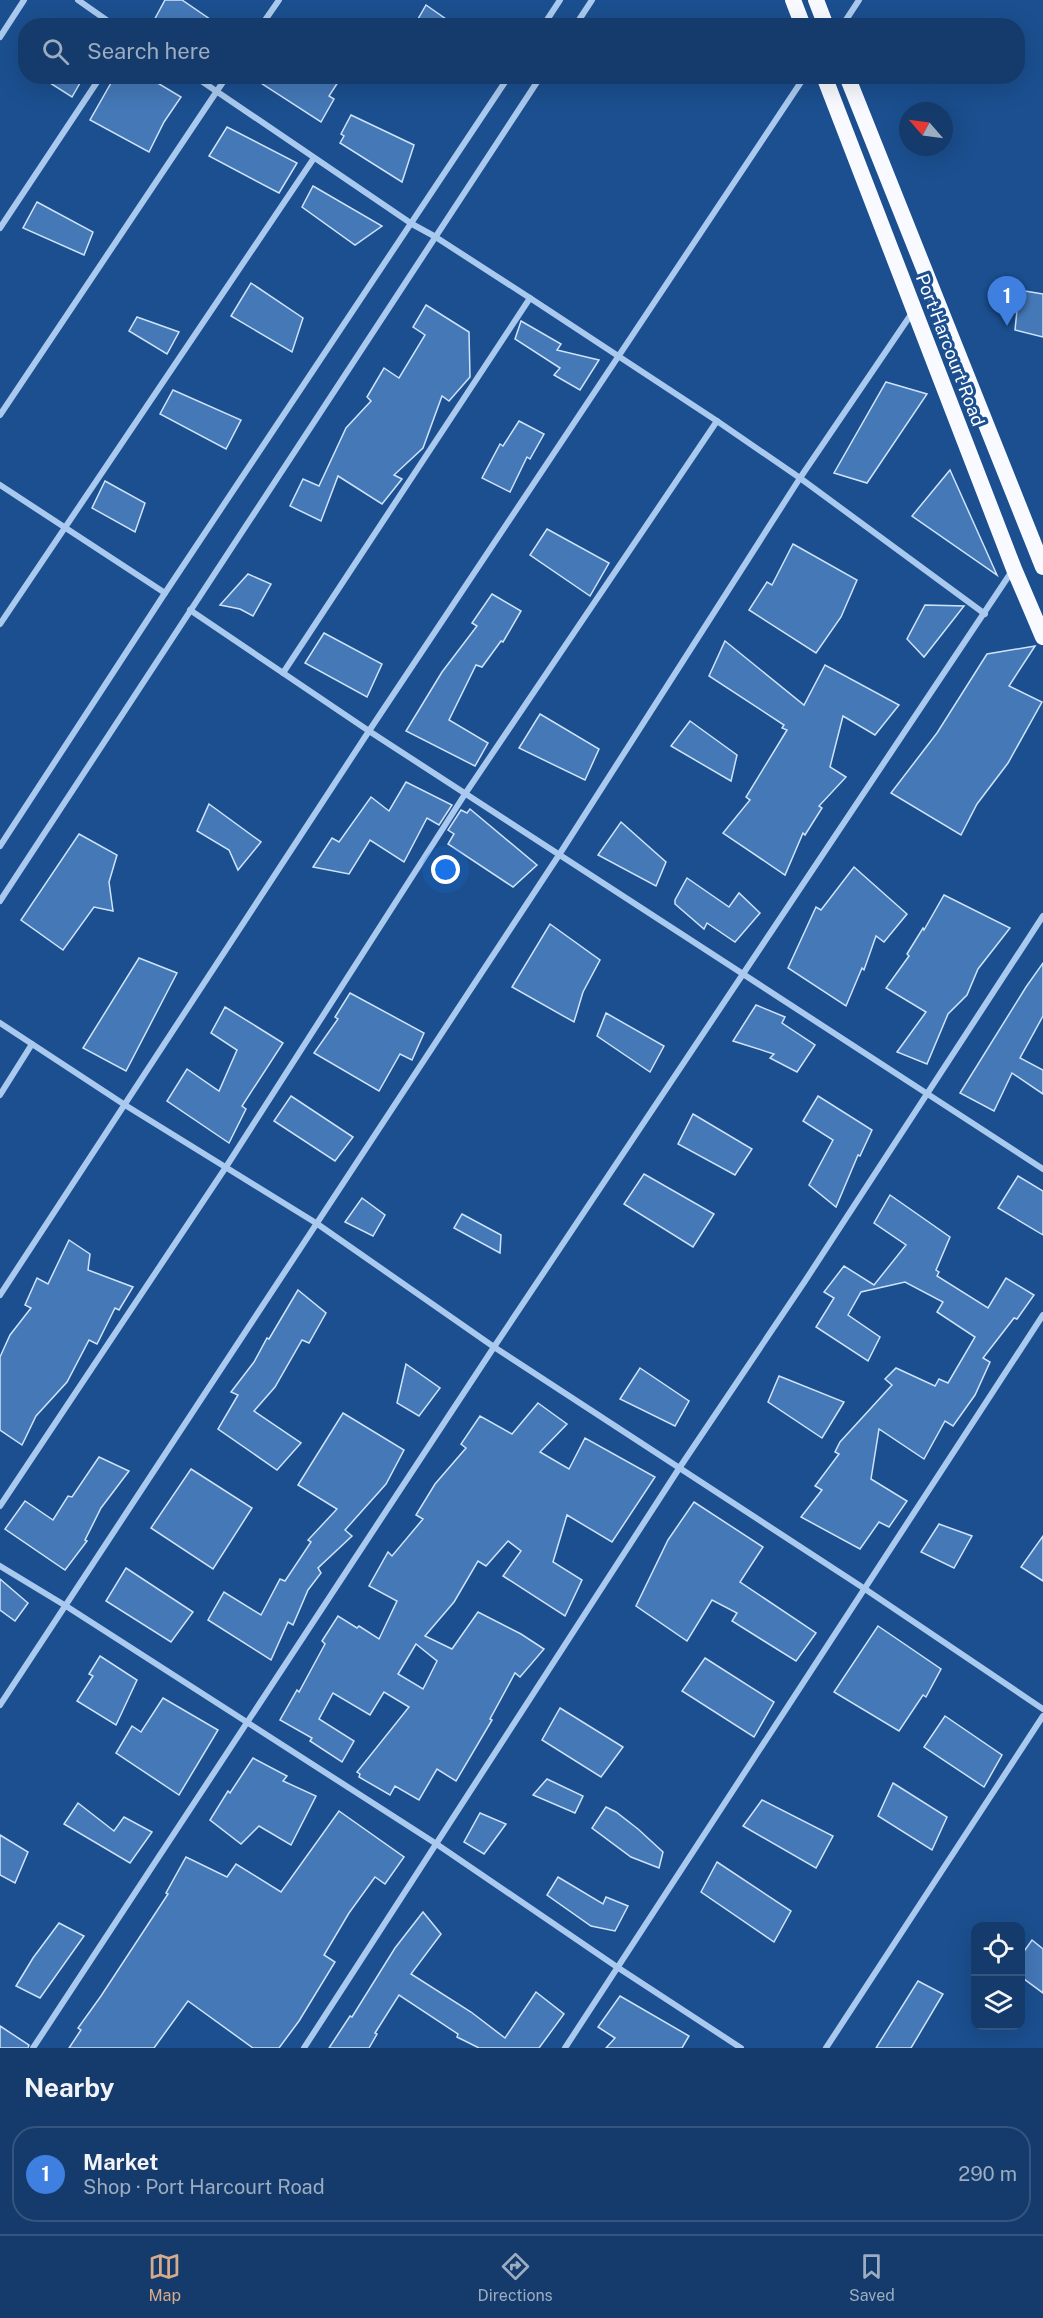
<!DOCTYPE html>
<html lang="en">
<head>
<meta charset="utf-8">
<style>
	body { margin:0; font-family:"Public Sans",sans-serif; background:#214673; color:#f1f3f6 }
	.controls { position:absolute; right:18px; bottom:18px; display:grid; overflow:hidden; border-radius:12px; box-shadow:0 6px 24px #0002 }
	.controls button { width:54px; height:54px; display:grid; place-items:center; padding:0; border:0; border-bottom:2px solid #33557e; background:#143b6b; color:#f1f3f6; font:30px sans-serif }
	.compass { position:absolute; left:899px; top:102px; width:54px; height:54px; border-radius:50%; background:#143b6b; box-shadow:0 6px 24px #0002; rotate:298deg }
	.you { position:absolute; left:446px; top:870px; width:21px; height:21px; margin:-15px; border:4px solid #fff; border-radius:50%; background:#1a73e8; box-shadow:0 0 0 9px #1a73e833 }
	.badge { display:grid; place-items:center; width:39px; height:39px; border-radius:50%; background:#d6ab8b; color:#fff; font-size:20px; font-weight:700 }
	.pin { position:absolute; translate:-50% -50px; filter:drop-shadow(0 2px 3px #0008) }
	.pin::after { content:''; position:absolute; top:32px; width:21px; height:18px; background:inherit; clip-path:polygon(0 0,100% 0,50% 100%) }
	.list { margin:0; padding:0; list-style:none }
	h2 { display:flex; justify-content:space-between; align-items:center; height:78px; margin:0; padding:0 24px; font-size:26px }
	h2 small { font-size:20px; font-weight:400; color:#9dadc1 }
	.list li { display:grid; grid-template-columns:39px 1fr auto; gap:18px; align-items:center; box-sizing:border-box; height:96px; margin:0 12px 12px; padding:0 12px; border:2px solid #33557e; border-radius:24px }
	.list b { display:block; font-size:22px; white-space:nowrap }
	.list p { margin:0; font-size:20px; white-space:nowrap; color:#9dadc1 }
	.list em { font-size:20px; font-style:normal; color:#9dadc1 }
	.icon { flex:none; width:33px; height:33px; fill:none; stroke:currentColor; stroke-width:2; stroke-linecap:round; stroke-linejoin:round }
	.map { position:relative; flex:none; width:1043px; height:2048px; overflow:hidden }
	.search { position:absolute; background:#143b6b; box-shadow:0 6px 24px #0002; left:18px; right:18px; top:18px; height:66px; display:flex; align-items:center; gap:15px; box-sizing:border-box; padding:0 21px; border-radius:24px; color:#9dadc1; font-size:22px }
	.sheet { height:186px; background:#143b6b }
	nav { display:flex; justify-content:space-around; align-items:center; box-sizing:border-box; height:84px; border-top:2px solid #33557e; background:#143b6b; font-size:16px; color:#9dadc1 }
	nav a { display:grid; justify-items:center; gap:3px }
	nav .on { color:#d6ab8b }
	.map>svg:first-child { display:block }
	.building { fill:#4478b7; stroke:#cfe3fa; stroke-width:1.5; fill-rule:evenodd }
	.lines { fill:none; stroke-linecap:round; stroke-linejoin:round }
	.minor { stroke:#a9c9ee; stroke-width:6 }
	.trunk { stroke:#f8faff; stroke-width:16 }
	.labels { text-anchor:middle; stroke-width:6; stroke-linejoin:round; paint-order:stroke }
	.street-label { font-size:18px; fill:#fff; stroke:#1b4f8f }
</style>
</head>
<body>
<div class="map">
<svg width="1043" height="2048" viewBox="0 0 1043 2048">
	<rect width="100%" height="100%" fill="#1b4f8f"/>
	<g class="building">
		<path d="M165,0H182L220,26H151Z"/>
		<path d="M426,5L456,26H414Z"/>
		<path d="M39,76H84L72,97Z"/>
		<path d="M115,76H146L181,97L164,122L149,152L90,120Z"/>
		<path d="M250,76H342L329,96L334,99L321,122Z"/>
		<path d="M351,115L414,145L402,182L340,143L344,136L341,134Z"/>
		<path d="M227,127L297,163L279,193L209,156Z"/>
		<path d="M313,186L382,226L355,245L302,207Z"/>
		<path d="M37,202L93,232L84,255L23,228Z"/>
		<path d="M251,283L303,318L292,352L231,316Z"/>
		<path d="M1019,290L1043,294V337L1015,330Z"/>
		<path d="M426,305L469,332L470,377L449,401L442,396L423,448L394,475L402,479L382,504L338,476L321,521L290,506L303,479L319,486L346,428L371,401L367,397L384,368L399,378L425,335L413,327Z"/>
		<path d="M137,317L179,332L167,354L129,331Z"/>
		<path d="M521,321L561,344L557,350L599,360L580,390L554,375L560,368L515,339Z"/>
		<path d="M886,382L927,394L867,483L834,473Z"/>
		<path d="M173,390L241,420L226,449L160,414Z"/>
		<path d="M519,421L544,434L530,459L527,457L510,492L482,478L500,444L503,446Z"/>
		<path d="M950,470L997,575L912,516Z"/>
		<path d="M105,481L145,503L135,532L92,508Z"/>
		<path d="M547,529L609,563L590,596L530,555Z"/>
		<path d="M793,544L857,580L841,617L816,653L749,610L767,582L772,585Z"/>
		<path d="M248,574L271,584L253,616L240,609L220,605Z"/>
		<path d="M492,594L521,611L503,642L501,641L482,667L476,665L449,720L488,743L475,766L406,731L442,672L477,626L472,623Z"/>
		<path d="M925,605L964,606L924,657L907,639Z"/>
		<path d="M324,633L382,664L367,697L305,663Z"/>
		<path d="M725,641L804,705L825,665L899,705L875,735L843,716L830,767L846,777L819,806L822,808L805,835L803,833L785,875L723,833L750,800L746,797L787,730L782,728L784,725L709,676Z"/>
		<path d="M1035,646L1009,686L1042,702L1008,763L977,804L961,835L891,793L937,733L987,654Z"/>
		<path d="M540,714L599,749L585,780L519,748Z"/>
		<path d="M690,721L737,755L731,781L671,746Z"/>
		<path d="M406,782L452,805L439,825L427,818L404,862L370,840L349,874L313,867L332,838L339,842L371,797L389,811Z"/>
		<path d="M209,804L261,842L238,870L229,850L197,831Z"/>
		<path d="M470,809L537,865L513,887L448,844L454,834L448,830L461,810L467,813Z"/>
		<path d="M621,822L666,862L656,886L598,855Z"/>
		<path d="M79,834L117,855L109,882L113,911L94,907L63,950L21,920Z"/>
		<path d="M854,867L907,914L884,942L876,936L864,970L862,968L846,1006L788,968L816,907L821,910Z"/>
		<path d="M687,878L729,907L739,893L760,913L735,942L707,923L704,929L675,904V900Z"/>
		<path d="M944,895L1010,928L978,969L967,995L948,1014L927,1064L897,1052L926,1012L886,988L909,956L907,954L923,928L924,930Z"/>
		<path d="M550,924L600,960L583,992L574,1022L512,987Z"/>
		<path d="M139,958L177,973L126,1071L83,1048Z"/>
		<path d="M1043,963V1016L1020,1058L1043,1070V1094L1012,1073L994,1111L960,1093L1026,987Z"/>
		<path d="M350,993L424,1033L412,1060L400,1054L379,1091L314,1053L338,1019L335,1017Z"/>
		<path d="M756,1005L785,1017L782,1023L815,1045L797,1072L770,1058L774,1054L733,1041Z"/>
		<path d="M225,1007L283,1043L242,1106L246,1109L229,1143L167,1101L187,1069L219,1091L237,1050L211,1033Z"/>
		<path d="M606,1013L664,1046L650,1072L597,1036Z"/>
		<path d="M291,1096L353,1137L335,1161L274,1121Z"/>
		<path d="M818,1096L872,1130L860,1156L858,1155L836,1207L809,1185L833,1140L803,1121Z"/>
		<path d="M693,1114L752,1149L735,1175L678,1144Z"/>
		<path d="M644,1174L714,1214L693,1247L624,1204Z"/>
		<path d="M1018,1176L1043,1191V1235L998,1208Z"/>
		<path d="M890,1195L950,1237L936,1270L939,1272L937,1276L988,1308L1006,1278L1034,1295L1017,1319L1014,1318L983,1358L990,1362L975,1395L953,1426L945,1421L924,1459L879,1429L871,1479L907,1501L889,1527L879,1522L860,1549L801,1517L822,1490L815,1486L839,1454L835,1452L840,1442L892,1385L885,1379L896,1368L935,1386L939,1379L948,1383L975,1337L937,1312L943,1302L905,1282L861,1292L848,1315L880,1337L868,1361L816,1327L834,1298L824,1292L844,1266L874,1285L906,1245L874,1223Z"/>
		<path d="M362,1198L385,1215L373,1236L345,1222Z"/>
		<path d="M462,1214L501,1235L500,1253L454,1228Z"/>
		<path d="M69,1240L90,1254L88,1270L133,1287L119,1310L115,1308L97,1344L89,1340L67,1382L36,1416L22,1445L0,1430V1357L10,1335L31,1308L25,1305L37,1278L48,1284Z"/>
		<path d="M298,1290L326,1313L309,1343L302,1340L275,1387L254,1411L301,1443L277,1470L218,1429L238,1395L231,1392L254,1362L267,1338L269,1339Z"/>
		<path d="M406,1364L440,1388L419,1416L397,1403Z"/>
		<path d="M640,1368L689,1401L675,1426L620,1399Z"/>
		<path d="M779,1376L844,1402L822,1438L768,1402Z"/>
		<path d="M538,1403L567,1424L540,1452L569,1469L585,1438L655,1477L612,1542L567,1515L553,1562L582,1580L565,1616L503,1576L521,1551L508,1541L486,1566L478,1561L454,1602L425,1636L452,1649L478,1612L521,1634L544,1649L520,1677L515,1673L490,1719L492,1720L456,1781L437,1769L419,1800L395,1786L390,1795L359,1777L360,1774L357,1772L409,1707L384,1692L370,1715L333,1693L319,1719L354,1741L342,1762L310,1741L312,1738L280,1720L297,1690L299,1692L325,1644L322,1641L338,1616L357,1628L359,1626L379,1639L397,1601L369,1586L388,1552L392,1556L423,1519L416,1515L435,1484L466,1448L461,1444L480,1416L512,1434ZM416,1644L437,1661L423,1689L398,1674Z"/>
		<path d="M343,1413L404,1450L386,1484L345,1530L352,1536L318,1568L321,1573L308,1590L293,1625L288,1622L271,1660L208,1620L224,1592L261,1615L280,1579L285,1581L311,1542L308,1540L337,1509L298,1485Z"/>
		<path d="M99,1457L129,1471L101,1508L85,1540L87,1541L65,1570L5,1529L25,1501L53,1520L68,1496L72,1497Z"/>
		<path d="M191,1469L252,1508L213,1569L151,1528Z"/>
		<path d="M694,1502L763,1547L740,1582L816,1633L796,1661L732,1621L737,1613L712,1600L687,1641L636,1606L668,1540Z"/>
		<path d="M939,1524L972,1536L954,1568L921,1552Z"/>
		<path d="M1043,1536V1581L1021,1567Z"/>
		<path d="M126,1568L193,1612L171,1642L106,1601Z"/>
		<path d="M0,1579L28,1603L15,1621L0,1610Z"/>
		<path d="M878,1626L941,1669L926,1697L923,1695L899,1731L834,1692Z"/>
		<path d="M100,1656L137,1680L116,1725L77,1701L93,1676L89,1674Z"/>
		<path d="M705,1658L774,1702L754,1737L682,1691Z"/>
		<path d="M163,1698L218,1730L179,1795L116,1753L132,1726L141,1732Z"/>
		<path d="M560,1708L623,1747L601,1777L542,1740Z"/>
		<path d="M945,1716L1002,1755L984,1787L924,1747Z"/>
		<path d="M253,1758L287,1776L283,1781L316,1796L291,1845L259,1826L241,1844L210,1820L228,1791L230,1793Z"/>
		<path d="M547,1779L583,1796L575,1813L533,1795Z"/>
		<path d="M893,1783L947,1817L932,1850L878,1816Z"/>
		<path d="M762,1800L833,1836L816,1868L743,1826Z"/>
		<path d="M78,1803L114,1831L124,1817L152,1832L130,1863L64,1824Z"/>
		<path d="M606,1807L616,1812L638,1829L663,1852L659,1868L631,1857L592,1828Z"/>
		<path d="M339,1811L404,1857L385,1884L375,1877L349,1913L324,1955L335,1962L299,2021L279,2048H253L188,2001L154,2048H69L81,2030L78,2028L101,1996L168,1894L166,1893L186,1857L227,1877L236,1864L281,1892Z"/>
		<path d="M480,1813L506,1824L484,1854L464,1842Z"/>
		<path d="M0,1835L28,1852L15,1883L0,1875Z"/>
		<path d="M717,1862L791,1911L774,1942L701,1892Z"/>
		<path d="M558,1877L603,1904L606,1897L628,1906L615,1931L591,1926L547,1895Z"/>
		<path d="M423,1912L441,1934L411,1974L471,2012L505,2038L536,1992L564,2014L539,2048H479L457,2037L458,2034L399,1995L375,2033L377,2034L369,2048H329L350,2016L352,2017L395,1948Z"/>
		<path d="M59,1923L84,1936L40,1998L16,1986L33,1958Z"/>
		<path d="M1032,1940L1043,1949V1993L1020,1976V1957Z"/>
		<path d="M918,1981L943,1994L911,2048H876Z"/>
		<path d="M620,1996L689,2036L682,2048H606L615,2038L598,2027Z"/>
		<path d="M0,2026L29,2045L28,2048H0Z"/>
	</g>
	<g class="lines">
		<g class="minor">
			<path d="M78,0L115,26"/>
			<path d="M261,26L279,0"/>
			<path d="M543,26L560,0"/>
			<path d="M575,26L592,0"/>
			<path d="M842,26L859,0"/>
			<path d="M0,37L24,0"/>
			<path d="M194,76L412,224L434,236L530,298L717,421L800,478L985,614"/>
			<path d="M0,228L101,76"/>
			<path d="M0,415L227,76"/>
			<path d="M0,485L165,593"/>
			<path d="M190,610L369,731L1043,1169"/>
			<path d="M0,624L314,158"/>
			<path d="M283,673L530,298"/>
			<path d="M0,846L165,593L509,76"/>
			<path d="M0,901L541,76"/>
			<path d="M0,1023L125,1105L316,1223L494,1347L865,1589L1043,1709"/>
			<path d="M0,1095L32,1044"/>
			<path d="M0,1295L369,731L805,76"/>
			<path d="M0,1506L226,1167L465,794L717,421"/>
			<path d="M0,1566L66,1606L435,1843L617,1967L741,2048"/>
			<path d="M0,1705L559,855L800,478L912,313"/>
			<path d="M33,2048L494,1347L1012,571"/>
			<path d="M304,2048L680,1467L805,1281L1043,916"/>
			<path d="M565,2048L1043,1315"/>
			<path d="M826,2048L1043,1716"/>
		</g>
		<g class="trunk">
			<path d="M793,0L803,26"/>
			<path d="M816,0L826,26"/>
			<path d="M824,76L1014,569L1043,637"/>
			<path d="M847,76L1043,567"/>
		</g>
	</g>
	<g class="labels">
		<g class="street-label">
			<text transform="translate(950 350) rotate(69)" y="6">Port Harcourt Road</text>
		</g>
	</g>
</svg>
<div class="controls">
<button><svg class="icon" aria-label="locate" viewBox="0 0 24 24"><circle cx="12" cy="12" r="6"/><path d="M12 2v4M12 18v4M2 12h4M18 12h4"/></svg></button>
<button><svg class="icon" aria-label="layers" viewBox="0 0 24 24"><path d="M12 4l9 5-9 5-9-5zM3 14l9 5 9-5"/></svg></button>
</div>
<svg class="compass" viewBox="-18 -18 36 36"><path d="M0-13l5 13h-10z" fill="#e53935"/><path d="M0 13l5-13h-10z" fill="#9dadc1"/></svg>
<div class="you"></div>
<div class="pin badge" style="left:1007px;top:326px;background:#3f7fe0">1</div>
<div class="search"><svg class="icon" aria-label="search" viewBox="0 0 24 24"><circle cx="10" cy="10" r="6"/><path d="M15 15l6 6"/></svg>Search here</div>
</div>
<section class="sheet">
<h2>Nearby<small></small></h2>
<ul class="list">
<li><span class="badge" style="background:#3f7fe0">1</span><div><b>Market</b><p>Shop · Port Harcourt Road</p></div><em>290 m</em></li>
</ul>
</section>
<nav>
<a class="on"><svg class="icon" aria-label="map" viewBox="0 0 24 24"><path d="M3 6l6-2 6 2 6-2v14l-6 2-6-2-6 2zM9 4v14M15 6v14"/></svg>Map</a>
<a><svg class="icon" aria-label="directions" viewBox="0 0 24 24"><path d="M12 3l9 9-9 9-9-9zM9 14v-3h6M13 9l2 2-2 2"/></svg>Directions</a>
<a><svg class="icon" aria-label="saved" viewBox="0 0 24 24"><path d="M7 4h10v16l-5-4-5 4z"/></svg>Saved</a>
</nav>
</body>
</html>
